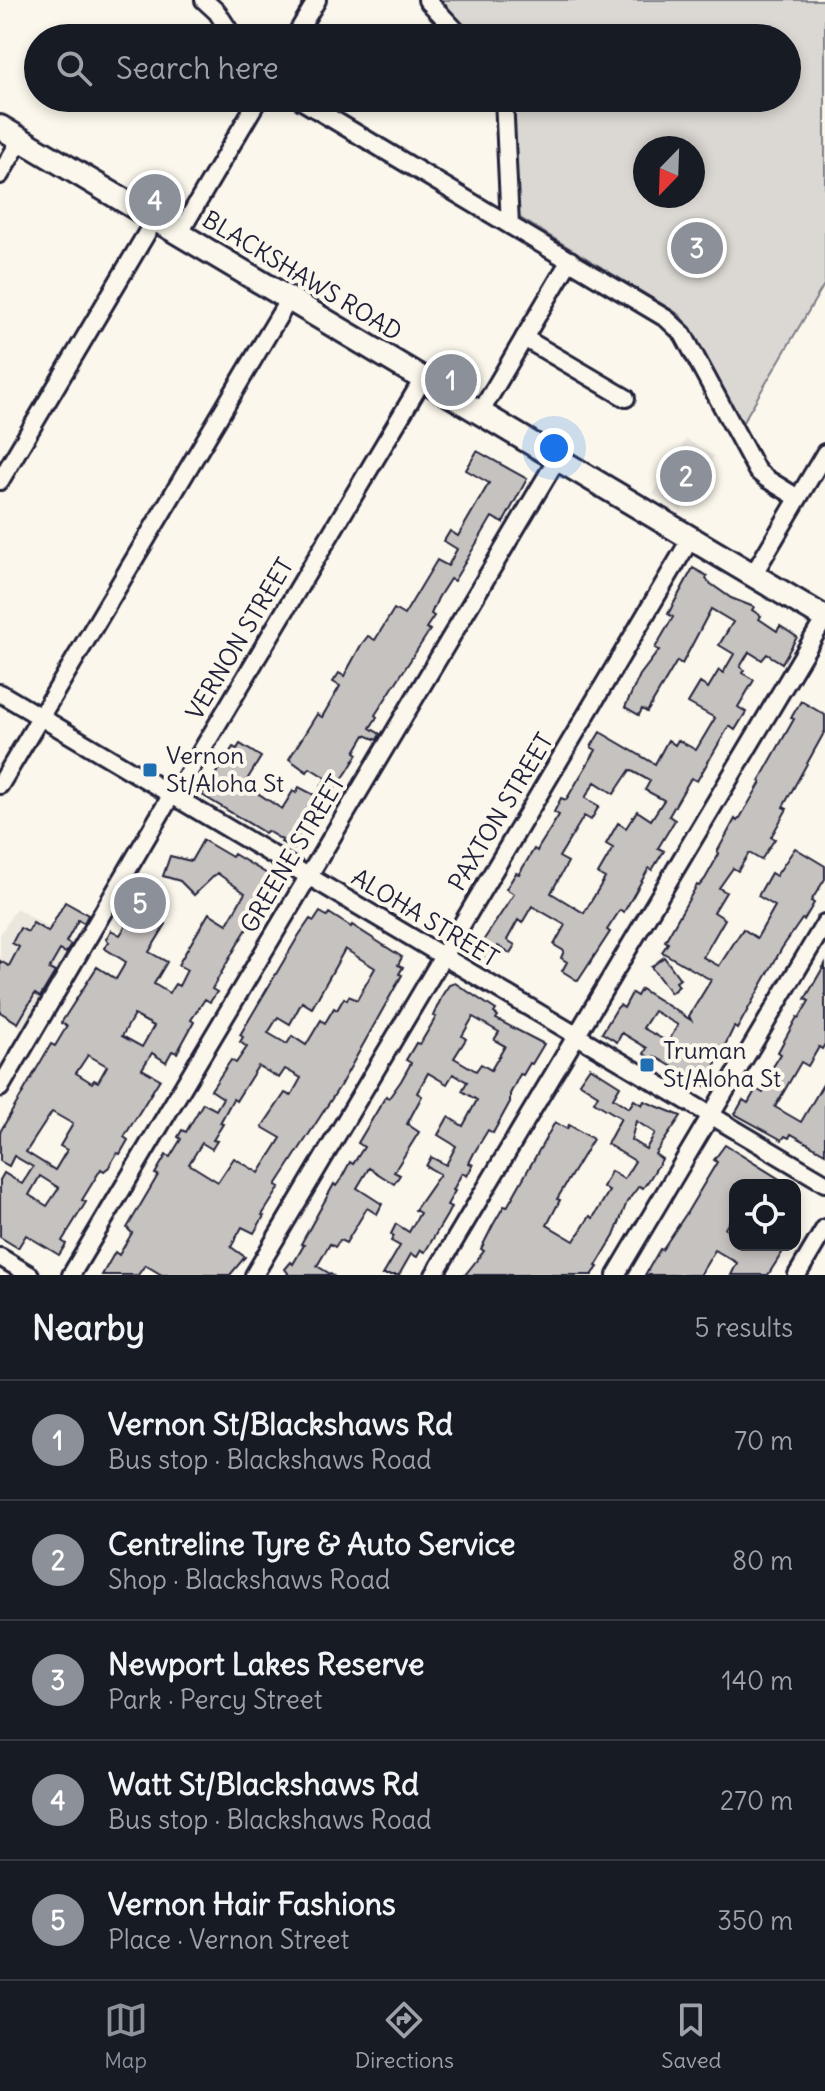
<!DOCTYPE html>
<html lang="en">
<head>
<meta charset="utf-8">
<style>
	body { margin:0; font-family:Delius,sans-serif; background:#20242c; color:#f1f3f6 }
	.controls { position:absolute; right:24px; bottom:24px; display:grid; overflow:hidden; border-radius:16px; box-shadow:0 4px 12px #0003 }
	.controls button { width:72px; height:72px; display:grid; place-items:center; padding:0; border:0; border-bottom:2px solid #363941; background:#171b24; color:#f1f3f6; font:40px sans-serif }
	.compass { position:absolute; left:633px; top:136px; width:72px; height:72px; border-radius:50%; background:#171b24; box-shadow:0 4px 12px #0003; rotate:203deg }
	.you { position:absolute; left:554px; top:448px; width:28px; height:28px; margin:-20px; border:6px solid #fff; border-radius:50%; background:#1a73e8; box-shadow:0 0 0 12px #1a73e833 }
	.badge { display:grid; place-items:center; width:52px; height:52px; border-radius:50%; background:#8c9099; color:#fff; font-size:26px; font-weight:700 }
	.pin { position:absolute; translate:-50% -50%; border:4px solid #fff; box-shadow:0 2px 8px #0006 }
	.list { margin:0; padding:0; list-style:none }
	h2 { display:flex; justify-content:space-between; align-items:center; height:104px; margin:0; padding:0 32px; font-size:34px }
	h2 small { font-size:26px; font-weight:400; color:#9ea1a6 }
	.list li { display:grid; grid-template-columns:52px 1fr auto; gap:24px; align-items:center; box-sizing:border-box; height:120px; padding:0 32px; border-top:2px solid #363941 }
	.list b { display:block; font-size:30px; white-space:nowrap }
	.list p { margin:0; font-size:26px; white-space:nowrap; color:#9ea1a6 }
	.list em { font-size:26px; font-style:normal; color:#9ea1a6 }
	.icon { flex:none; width:44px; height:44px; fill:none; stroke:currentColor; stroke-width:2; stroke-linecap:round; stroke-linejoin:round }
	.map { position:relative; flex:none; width:825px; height:1275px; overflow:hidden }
	.search { position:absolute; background:#171b24; box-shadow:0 4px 12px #0003; left:24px; right:24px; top:24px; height:88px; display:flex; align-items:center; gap:20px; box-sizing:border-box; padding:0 28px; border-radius:44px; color:#9ea1a6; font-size:30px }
	.sheet { height:704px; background:#171b24 }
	nav { display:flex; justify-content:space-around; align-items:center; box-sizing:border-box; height:112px; border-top:2px solid #363941; background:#171b24; font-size:22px; color:#9ea1a6 }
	nav a { display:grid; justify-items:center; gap:4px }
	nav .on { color:#8c9099 }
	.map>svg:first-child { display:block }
	.built { fill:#ebe7df }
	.green { fill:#dbd8d3; stroke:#7e7d87; stroke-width:2; fill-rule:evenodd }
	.building { fill:#c6c2c0; stroke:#22223b; stroke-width:2; fill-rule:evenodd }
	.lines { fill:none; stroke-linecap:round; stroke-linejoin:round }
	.minor-casing { stroke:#22223b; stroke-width:22 }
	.major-casing { stroke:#22223b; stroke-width:28 }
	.minor { stroke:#fbf7ec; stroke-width:16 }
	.major { stroke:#fbf7ec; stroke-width:22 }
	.poi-dot { fill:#1f6fb2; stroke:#fbf7ec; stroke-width:3 }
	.labels { text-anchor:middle; stroke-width:8; stroke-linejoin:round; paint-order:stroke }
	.street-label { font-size:24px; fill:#22223b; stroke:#fbf7ec }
	.poi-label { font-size:24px; fill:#22223b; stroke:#fbf7ec; text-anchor:start }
</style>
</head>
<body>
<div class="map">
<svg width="825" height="1275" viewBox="0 0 825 1275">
	<rect width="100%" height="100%" fill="#fbf7ec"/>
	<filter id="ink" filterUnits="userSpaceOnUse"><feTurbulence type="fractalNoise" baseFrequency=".0125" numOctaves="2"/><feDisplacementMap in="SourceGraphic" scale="16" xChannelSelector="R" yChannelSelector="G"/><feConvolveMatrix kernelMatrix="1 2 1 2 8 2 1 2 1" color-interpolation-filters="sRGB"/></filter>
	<g filter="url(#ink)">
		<g class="built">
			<path d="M686,439L714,456L681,511L653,494Z"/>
			<path d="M16,908L77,945L26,1030L0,1014V935Z"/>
		</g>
		<path class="green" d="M434,0H825V283L740,427L680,315L512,213L503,98H787V38H472ZM645,148H693V196H645Z"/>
		<g class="building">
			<path d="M477,451L527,479L503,523L492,517L454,581L450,579L438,598L431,614L434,616L426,628L430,630L375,715L377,717L370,728L380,734L377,740L365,735L355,752L358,754L347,772L335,789L331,787L314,828L300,850L295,847L294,849L281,842L282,840L267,831L265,833L202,795L233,747L237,749L240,744L261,757L245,783L258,790L256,792L282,809L293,791L296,793L299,787L316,796L326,778L310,768L307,772L289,759L317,714L322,717L340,686L333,682L339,673L344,676L361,645L368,636L375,640L394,609L404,615L437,560L448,566L457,549L444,541L450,531L458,536L489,483L466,470Z"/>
			<path d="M693,568L707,576L706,579L711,584L731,598L754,607L752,610L761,616L759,619L777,631L780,626L797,637L782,663L767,654L762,660L749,652L740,667L744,670L742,673L754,680L738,707L746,712L735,730L729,726L697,781L691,778L669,816L675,820L658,848L664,851L652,870L649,868L624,912L620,910L607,930L610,932L578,981L562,971L567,962L561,958L564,951L554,945L565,925L532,906L522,923L518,920L507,940L515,945L510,953L498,946L488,963L480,958L484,951L479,947L514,894L506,889L516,873L519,874L534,849L537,851L539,847L559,815L554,812L561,798L566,800L596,750L591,747L600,732L655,764L668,740L675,745L678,740L696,750L715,718L688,703L700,683L708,688L719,670L723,673L734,654L719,645L733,622L711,609L682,664L677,661L647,712L642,709L639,715L625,707L640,675L659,650L655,648L673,617L668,614ZM630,770L650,781L645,790L664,800L651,820L637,811L626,828L618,823L606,844L613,848L598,874L605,878L584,913L551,893L568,862L559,857L584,816L591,820L599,806L585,798L595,782L614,794Z"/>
			<path d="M801,701L825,715V731L783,807L787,809L771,837L775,839L761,860L749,853L738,871L733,868L719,888L726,892L714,912L725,919L703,957L719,966L743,929L757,938L775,906L758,896L771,873L776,876L795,848L825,866V879L811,901L814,903L804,920L802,919L782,948L737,1029L734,1027L705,1086L654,1056L652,1059L644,1054L647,1048L622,1033L617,1042L602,1033L617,1008L620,1005L624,1008L632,993L637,996L641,989L691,1020L689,1016L711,980L662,952L668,943L665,941L697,885L699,886L705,879L719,854L717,852L735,819L737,821L740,818L761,782L759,781L794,719L791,718ZM654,1011L678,1025L668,1042L643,1028Z"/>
			<path d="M203,840L232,857L234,854L279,881L277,888L264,906L262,905L240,940L212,989L217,992L210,1002L205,999L191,1020L194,1022L177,1053L172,1051L166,1062L152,1053L142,1069L160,1079L124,1137L128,1140L120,1154L117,1153L109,1167L104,1171L101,1169L82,1200L86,1202L62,1241L66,1244L59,1255L26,1235L18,1248L0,1237V1180L4,1173L22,1184L33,1167L14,1156L9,1166L0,1161V1132L51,1044L55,1046L67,1026L61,1023L97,967L116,979L126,962L104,948L109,942L106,939L111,930L120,935L138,907L166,924L149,952L167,962L154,984L169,993L175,984L179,986L187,970L178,965L209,913L227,924L245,893L217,873L194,895L180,881L163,876L170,856L191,861ZM134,1015L154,1026L142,1047L122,1036ZM88,1055L107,1066L98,1082L94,1080L92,1083L76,1073ZM52,1112L73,1124L60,1146L67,1150L55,1170L26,1152ZM40,1176L59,1188L47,1206L29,1195Z"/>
			<path d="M65,902L88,915L84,923L78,920L66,942L71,945L66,953L60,950L49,969L55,972L40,997L35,994L18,1023L0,1012V961L9,966L19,947L12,943L20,928L28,932L33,923L48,932Z"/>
			<path d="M320,912L327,916L329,913L351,927L352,925L402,957L398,965L403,967L399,974L402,975L340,1086L276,1185L280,1187L262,1215L264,1216L254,1233L242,1227L231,1247L245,1257L230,1275H162L145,1265L138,1275H102L115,1252L119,1255L132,1233L127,1228L158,1175L155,1174L166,1155L170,1157L181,1139L178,1137L182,1130L186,1132L203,1103L216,1110L223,1098L211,1090L231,1060L236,1063L247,1047L240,1042L243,1037L240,1035L299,935L310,919L314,921ZM345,949L375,968L357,1000L349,996L347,1000L344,998L337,1010L334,1008L325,1023L321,1020L306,1045L292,1036L287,1044L268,1033L278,1017L290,1024L302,1002L312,1008ZM258,1066L279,1078L285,1069L301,1078L291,1096L285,1093L262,1127L281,1138L259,1173L234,1158L218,1182L189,1164L202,1143L212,1149L217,1141L213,1140L223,1124L220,1123L233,1099L236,1101Z"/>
			<path d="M664,957L680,979L676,982L679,986L671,993L651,967Z"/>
			<path d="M825,964V1044L822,1049L819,1047L808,1066L801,1062L775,1107L801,1122L825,1081V1153L791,1134L789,1138L785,1136L782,1140L735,1114L743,1100L748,1103L756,1089L763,1093L775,1073L771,1070L781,1054L778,1052L797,1017L799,1018L809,1001L805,999Z"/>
			<path d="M455,983L496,1010L494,1013L498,1016L496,1019L544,1044L532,1064L530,1063L523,1075L520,1074L510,1094V1102L493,1133L488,1130L474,1153L469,1163L473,1165L467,1176L462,1173L453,1190L455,1191L447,1205L451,1207L447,1215L425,1252L421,1250L417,1257L411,1254L399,1275H383L400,1246L391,1241L394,1236L391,1234L396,1224L409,1232L420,1213L415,1210L440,1174L426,1166L431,1157L446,1165L456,1146L438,1135L448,1117L463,1126L477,1100L462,1091L467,1082L453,1074L447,1084L428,1073L417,1093L422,1096L407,1124L419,1132L394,1172L400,1175L394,1184L369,1168L357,1188L382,1204L377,1214L367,1208L346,1243L340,1240L335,1247L330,1244L317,1266L332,1275H287L288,1273L285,1269L291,1262L293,1264L304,1245L301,1244L334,1184L336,1186L341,1179L350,1162L353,1164L364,1147L358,1143L386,1096L389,1098L401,1081L411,1063L406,1060L416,1043L420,1044L436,1017L433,1016L443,994L449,985ZM473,1017L499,1032L494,1040L505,1046L491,1070L481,1064L476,1071L454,1058L466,1039L462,1036Z"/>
			<path d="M590,1067L620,1086L613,1098L629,1108L634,1100L642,1105L644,1101L681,1116L655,1154L662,1159L649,1180L643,1188L639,1186L627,1202L614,1236L596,1266L598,1267L592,1275H465L484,1251L481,1249L493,1225L504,1206L507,1207L555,1122L567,1129L569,1125L593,1139L557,1199L560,1200L547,1225L574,1241L590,1216L593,1218L609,1191L603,1187L611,1171L624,1179L635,1161L607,1144L621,1118L594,1102L598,1095L579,1083ZM636,1121L655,1133L646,1149L631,1140Z"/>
			<path d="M725,1145L789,1185H735V1211L725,1229L735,1235V1245H787L768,1275H731L737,1263L715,1250L700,1275H645L660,1249L662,1250L686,1214L717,1162L714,1160Z"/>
		</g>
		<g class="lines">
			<defs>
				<g id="minor">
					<path d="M204,0L217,12L234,38"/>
					<path d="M427,0L463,38"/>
					<path d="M294,38L317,0"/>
					<path d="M297,98L667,319L683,334L757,471L767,479L798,498"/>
					<path d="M504,98L510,225"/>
					<path d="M0,175L21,139"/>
					<path d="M179,234L259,98"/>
					<path d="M524,338L626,398"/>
					<path d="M480,413L570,260"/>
					<path d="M0,481L155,219"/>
					<path d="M753,575L825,453"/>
					<path d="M0,693L825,1183"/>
					<path d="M0,785L289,299"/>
					<path d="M0,1088L168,801L180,787L423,379"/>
					<path d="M0,1257L30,1275"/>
					<path d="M71,1275L557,459"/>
					<path d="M254,1275L691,538"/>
					<path d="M434,1275L825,618"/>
					<path d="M616,1275L825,923"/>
					<path d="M797,1275L825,1228"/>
				</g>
				<path id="major" d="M0,127L825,618"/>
			</defs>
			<use href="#minor" class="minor-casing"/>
			<use href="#major" class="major-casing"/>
			<use href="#minor" class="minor"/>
			<use href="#major" class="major"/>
		</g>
	</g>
	<g class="poi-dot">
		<rect x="142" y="762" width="16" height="16" rx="4"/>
		<rect x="639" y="1057" width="16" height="16" rx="4"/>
	</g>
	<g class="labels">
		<g class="street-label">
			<text transform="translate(302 276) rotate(31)" y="8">BLACKSHAWS ROAD</text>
			<text transform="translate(240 639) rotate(-59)" y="8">VERNON STREET</text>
			<text transform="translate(501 812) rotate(-59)" y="8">PAXTON STREET</text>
			<text transform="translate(293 854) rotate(-59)" y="8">GREENE STREET</text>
			<text transform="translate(425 918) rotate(31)" y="8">ALOHA STREET</text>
		</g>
		<g class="poi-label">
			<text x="166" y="764">Vernon<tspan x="166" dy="28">St/Aloha St</tspan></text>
			<text x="663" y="1059">Truman<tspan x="663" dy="28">St/Aloha St</tspan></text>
		</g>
	</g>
</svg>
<div class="controls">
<button><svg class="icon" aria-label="locate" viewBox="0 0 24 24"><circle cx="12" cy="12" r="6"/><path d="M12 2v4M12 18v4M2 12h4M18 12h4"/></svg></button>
</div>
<svg class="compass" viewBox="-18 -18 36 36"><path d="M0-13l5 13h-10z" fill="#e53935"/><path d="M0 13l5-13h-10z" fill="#9ea1a6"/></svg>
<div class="you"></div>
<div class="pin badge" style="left:451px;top:380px">1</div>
<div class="pin badge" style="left:686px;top:476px">2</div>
<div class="pin badge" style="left:697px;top:248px">3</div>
<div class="pin badge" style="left:155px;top:200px">4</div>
<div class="pin badge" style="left:140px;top:903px">5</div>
<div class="search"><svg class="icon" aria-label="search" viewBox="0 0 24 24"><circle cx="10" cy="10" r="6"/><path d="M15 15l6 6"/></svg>Search here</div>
</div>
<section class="sheet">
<h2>Nearby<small>5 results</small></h2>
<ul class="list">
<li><span class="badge">1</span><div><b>Vernon St/Blackshaws Rd</b><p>Bus stop · Blackshaws Road</p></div><em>70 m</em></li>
<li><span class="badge">2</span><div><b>Centreline Tyre &amp; Auto Service</b><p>Shop · Blackshaws Road</p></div><em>80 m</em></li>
<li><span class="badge">3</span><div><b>Newport Lakes Reserve</b><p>Park · Percy Street</p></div><em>140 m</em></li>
<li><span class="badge">4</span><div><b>Watt St/Blackshaws Rd</b><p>Bus stop · Blackshaws Road</p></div><em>270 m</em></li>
<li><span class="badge">5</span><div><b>Vernon Hair Fashions</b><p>Place · Vernon Street</p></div><em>350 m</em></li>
</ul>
</section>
<nav>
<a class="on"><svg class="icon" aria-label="map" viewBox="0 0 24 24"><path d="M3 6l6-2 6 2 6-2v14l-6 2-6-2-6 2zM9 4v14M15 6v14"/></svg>Map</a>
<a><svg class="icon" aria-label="directions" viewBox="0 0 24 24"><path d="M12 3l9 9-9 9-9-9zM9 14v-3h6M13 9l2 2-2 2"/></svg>Directions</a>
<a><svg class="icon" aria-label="saved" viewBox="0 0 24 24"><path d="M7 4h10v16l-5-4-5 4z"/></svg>Saved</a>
</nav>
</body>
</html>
